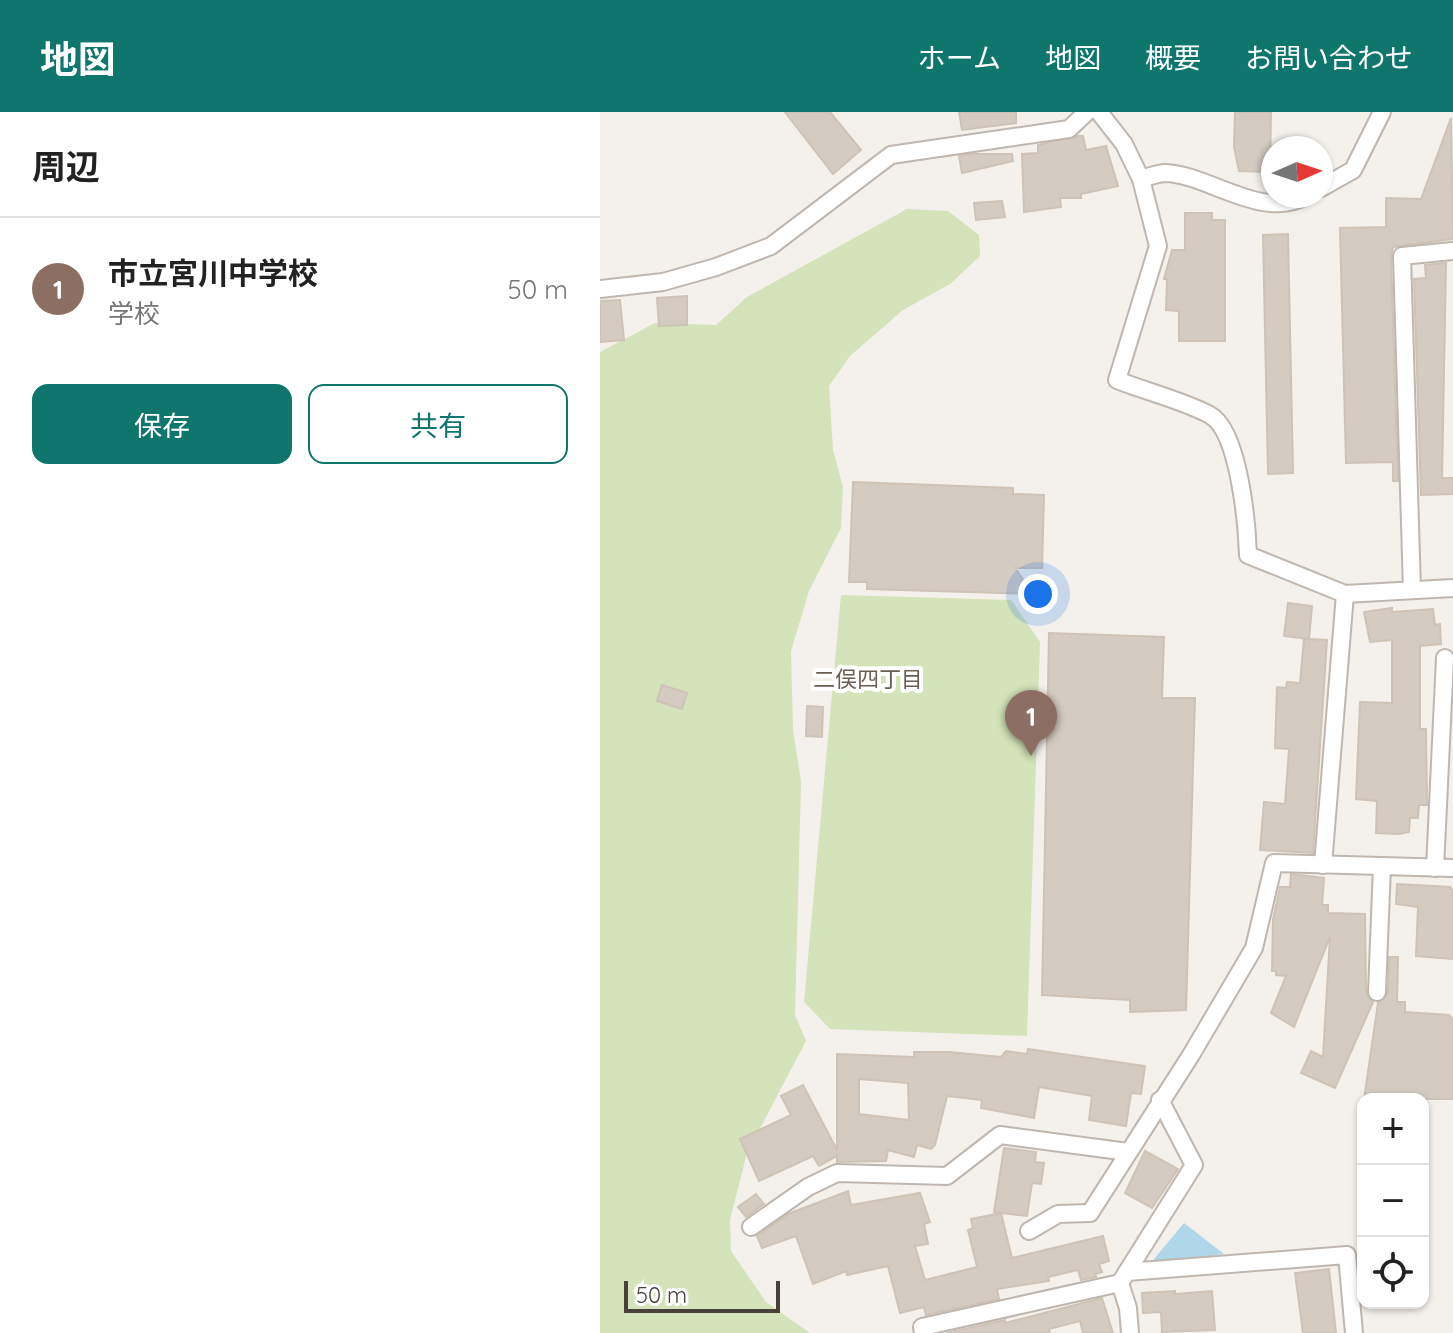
<!DOCTYPE html>
<html lang="ja">
<head>
<meta charset="utf-8">
<style>
	body { margin:0; font-family:Quicksand,"Noto Sans JP",sans-serif; background:#f2f2f2; color:#222 }
	.controls { position:absolute; right:24px; bottom:24px; display:grid; overflow:hidden; border-radius:16px; box-shadow:0 2px 6px #0004 }
	.controls button { width:72px; height:72px; display:grid; place-items:center; padding:0; border:0; border-bottom:2px solid #e0e0e0; background:#fff; color:#222; font:40px sans-serif }
	.compass { position:absolute; left:661px; top:24px; width:72px; height:72px; border-radius:50%; background:#fff; box-shadow:0 2px 6px #0004; rotate:87deg }
	.scale { position:absolute; left:24px; bottom:20px; width:156px; box-sizing:border-box; padding-left:8px; border:4px solid #47413a; border-top:0; font-size:22px; line-height:28px; white-space:nowrap; color:#47413a; -webkit-text-stroke:6px #fff; paint-order:stroke }
	.you { position:absolute; left:438px; top:482px; width:28px; height:28px; margin:-20px; border:6px solid #fff; border-radius:50%; background:#1a73e8; box-shadow:0 0 0 12px #1a73e833 }
	.badge { display:grid; place-items:center; width:52px; height:52px; border-radius:50%; background:#0f766e; color:#fff; font-size:26px; font-weight:700 }
	.pin { position:absolute; translate:-50% -66px; filter:drop-shadow(0 2px 4px #0008) }
	.pin::after { content:''; position:absolute; top:42px; width:28px; height:24px; background:inherit; clip-path:polygon(0 0,100% 0,50% 100%) }
	.list { margin:0; padding:0; list-style:none }
	h2 { display:flex; justify-content:space-between; align-items:center; height:104px; margin:0; padding:0 32px; font-size:34px }
	h2 small { font-size:26px; font-weight:400; color:#767676 }
	.list li { display:grid; grid-template-columns:52px 1fr auto; gap:24px; align-items:center; box-sizing:border-box; height:144px; padding:0 32px; border-top:2px solid #e0e0e0 }
	.list b { display:block; font-size:30px; white-space:nowrap }
	.list p { margin:0; font-size:26px; white-space:nowrap; color:#767676 }
	.list em { font-size:26px; font-style:normal; color:#767676 }
	.actions { display:flex; gap:16px; padding:24px 32px }
	.actions a { flex:1; padding:18px 0; border:2px solid #0f766e; border-radius:16px; text-align:center; font-size:28px; color:#0f766e }
	.actions .main { background:#0f766e; color:#fff }
	.icon { flex:none; width:44px; height:44px; fill:none; stroke:currentColor; stroke-width:2; stroke-linecap:round; stroke-linejoin:round }
	.map { position:relative; flex:none; width:853px; height:1221px; overflow:hidden }
	header { display:flex; align-items:center; gap:48px; box-sizing:border-box; height:112px; padding:0 40px; background:#0f766e; color:#fff }
	header strong { font-size:38px }
	nav { display:flex; gap:44px; margin-inline-start:auto; font-size:28px }
	main { display:flex }
	aside { flex:1; background:#fff }
	.map>svg:first-child { display:block }
	.green { fill:#d4e3b9 }
	.water { fill:#afd7e9 }
	.building { fill:#d4cbc2; stroke:#cec3b6; stroke-width:2; fill-rule:evenodd }
	.lines { fill:none; stroke-linecap:round; stroke-linejoin:round }
	.minor-casing { stroke:#bfb7af; stroke-width:20 }
	.minor { stroke:#fff; stroke-width:16 }
	.labels { text-anchor:middle; stroke-width:8; stroke-linejoin:round; paint-order:stroke }
	.neighbourhood-label { font-size:22px; fill:#695e52; stroke:#fff }
</style>
</head>
<body>
<header>
<strong>地図</strong>
<nav><a>ホーム</a><a>地図</a><a>概要</a><a>お問い合わせ</a></nav>
</header>
<main>
<aside>
<h2>周辺<small></small></h2>
<ul class="list">
<li><span class="badge" style="background:#8d6e63">1</span><div><b>市立宮川中学校</b><p>学校</p></div><em>50 m</em></li>
</ul>
<div class="actions"><a class="main">保存</a><a>共有</a></div>
</aside>
<div class="map">
<svg width="853" height="1221" viewBox="0 0 853 1221">
	<rect width="100%" height="100%" fill="#f4f0eb"/>
	<g class="green">
		<path d="M307,97L348,99L379,123L380,144L350,172L303,198L250,244L229,274L233,338L243,375L241,416L209,479L191,539L193,618L201,669L195,903L206,929L147,1041L130,1108L131,1139L166,1190L210,1221H0V240L55,211L116,213L147,185Z"/>
		<path d="M241,483L411,488L440,530L427,924L230,917L204,890Z"/>
	</g>
	<path class="water" d="M584,1111L624,1142L561,1152L554,1147Z"/>
	<g class="building">
		<path d="M185,0H230L261,38L233,62Z"/>
		<path d="M359,0H416V11L362,18Z"/>
		<path d="M635,0H671L670,60L639,59L634,35Z"/>
		<path d="M851,6L853,127L793,135L791,144L798,369H793V350L746,351L740,116L786,115V86L821,87Z"/>
		<path d="M478,24H483L486,38L506,34L518,74L481,82V86H460L461,95L424,100L422,42L438,41V33Z"/>
		<path d="M371,42H412L413,49L362,61L359,44Z"/>
		<path d="M402,89L405,105L376,108L374,91Z"/>
		<path d="M585,101H612V108H625V229H579V199L566,198L567,167H564L572,138H585Z"/>
		<path d="M688,122L693,361L668,362L663,123Z"/>
		<path d="M846,151L842,366H853V382L821,383L814,167L826,166L825,153Z"/>
		<path d="M87,184V213L59,214L57,186Z"/>
		<path d="M20,188L24,228L0,230V189Z"/>
		<path d="M253,370L413,376V382L444,383L442,456H415L433,482L267,477V470H249Z"/>
		<path d="M688,491L712,494L709,527L727,528L713,741L660,738L664,690L685,692L689,637L675,636L677,575L686,576L687,570L700,571L704,527H708L684,524Z"/>
		<path d="M792,496V500L833,497L835,513L840,512L841,532L820,534V617H826L827,693H819L818,706H810L809,720L799,722L776,721L777,689L756,687L760,590L792,591V528L770,530L764,500Z"/>
		<path d="M449,521L564,525L562,586H595L586,898L530,900V888L442,883Z"/>
		<path d="M62,573L87,581L82,597L57,589Z"/>
		<path d="M207,594L223,595L222,625L206,624Z"/>
		<path d="M691,762L724,766L722,793H728V801L765,802L766,880L773,890L735,976L701,961L711,939L723,945L730,825L694,915L671,901L686,864L676,863V859H672L673,807L680,775H690Z"/>
		<path d="M797,772L850,775L853,779V847L816,844L818,795L796,792Z"/>
		<path d="M789,845H798L797,890H805V900L849,903L853,908V987H764L778,891L788,880Z"/>
		<path d="M428,937L545,954L541,982L531,981L526,1014L489,1008L492,984L439,975L434,1006L381,996L382,988L347,984L335,1033L331,1037L317,1033L314,1045L288,1038L286,1049L237,1050V1044L219,1054L213,1044L159,1069L140,1027L191,1003L181,984L203,973L237,1038V942L314,945V940H349L401,945L406,939L427,942ZM259,967L308,971L309,1008L259,1002Z"/>
		<path d="M404,1036L436,1040L435,1050L444,1051L441,1072L432,1071L427,1104L401,1101L412,1146L503,1124L509,1149L499,1152L502,1160L495,1162L496,1165L481,1168L478,1158L448,1165L449,1169L397,1177L399,1187L326,1203L324,1195L300,1201L288,1154L247,1163L246,1159L213,1172L196,1124L162,1136L157,1124L188,1102L248,1079L251,1093L320,1081L330,1110L324,1112L328,1132L315,1134L325,1168L377,1155L368,1118L373,1116L371,1107L401,1101L394,1100Z"/>
		<path d="M545,1039L578,1057L552,1096L525,1081Z"/>
		<path d="M156,1082L164,1092L146,1105L138,1095Z"/>
		<path d="M729,1157L736,1221H703L695,1161Z"/>
		<path d="M575,1179V1182L612,1179L615,1218L562,1220L561,1200L543,1201L542,1181Z"/>
		<path d="M502,1186L513,1221H483L480,1209L449,1217L450,1221H346L405,1208V1211Z"/>
	</g>
	<g class="lines">
		<defs>
			<g id="minor">
				<path d="M499,0L524,32L541,67L558,134L517,268C547,280 582,288 610,303C639,319 647,412 648,443L745,482L853,476"/>
				<path d="M541,67C548,65 558,61 565,61C608,62 661,109 706,84"/>
				<path d="M721,76L753,58L782,0"/>
				<path d="M0,177L63,170L116,155L171,134L291,43L469,17L487,0"/>
				<path d="M812,478L802,144L853,139"/>
				<path d="M723,753L745,482"/>
				<path d="M835,756L845,546"/>
				<path d="M777,880L782,754"/>
				<path d="M151,1115L208,1075L237,1061L347,1064L400,1023L528,1040"/>
				<path d="M429,1119L458,1102L490,1101L591,943L654,836L674,751L853,756"/>
				<path d="M527,1160L747,1143L754,1221"/>
				<path d="M520,1171L528,1196L530,1221"/>
				<path d="M323,1221L322,1215L520,1171L594,1053L560,988"/>
			</g>
		</defs>
		<use href="#minor" class="minor-casing"/>
		<use href="#minor" class="minor"/>
	</g>
	<g class="labels">
		<g class="neighbourhood-label">
			<text x="268" y="575">二俣四丁目</text>
		</g>
	</g>
</svg>
<div class="controls">
<button>+</button>
<button>−</button>
<button><svg class="icon" aria-label="locate" viewBox="0 0 24 24"><circle cx="12" cy="12" r="6"/><path d="M12 2v4M12 18v4M2 12h4M18 12h4"/></svg></button>
</div>
<svg class="compass" viewBox="-18 -18 36 36"><path d="M0-13l5 13h-10z" fill="#e53935"/><path d="M0 13l5-13h-10z" fill="#767676"/></svg>
<div class="scale">50 m</div>
<div class="you"></div>
<div class="pin badge" style="left:431px;top:644px;background:#8d6e63">1</div>
</div>
</main>
</body>
</html>
